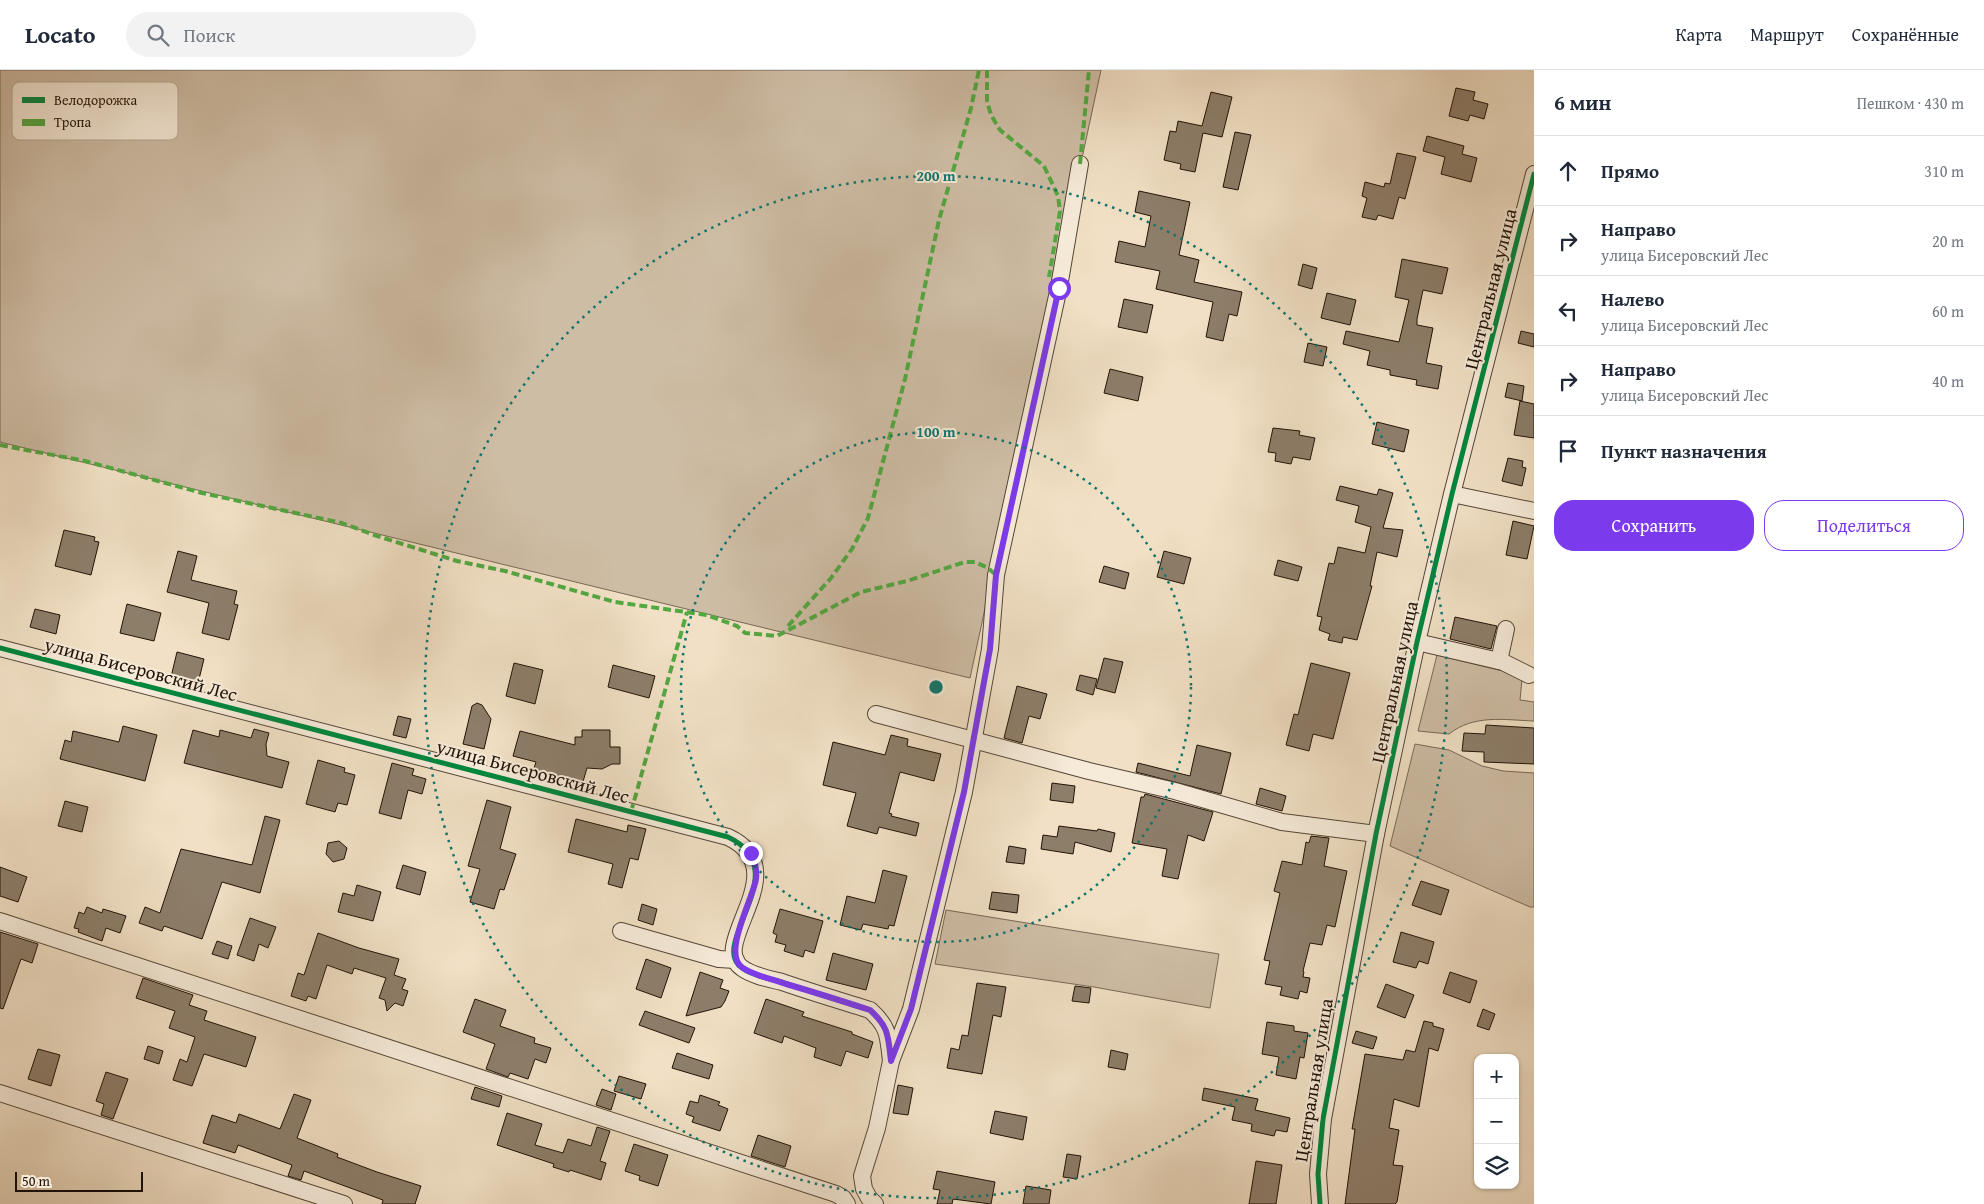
<!DOCTYPE html>
<html lang="ru">
<head>
<meta charset="utf-8">
<style>
	body { margin:0; font-family:"Gentium Book Plus",serif; background:#f2f2f3; color:#1f2937 }
	.controls { position:absolute; right:15px; bottom:15px; display:grid; overflow:hidden; border-radius:10px; box-shadow:0 1px 4px #0004 }
	.controls button { width:45px; height:45px; display:grid; place-items:center; padding:0; border:0; border-bottom:1px solid #e0e1e3; background:#fff; color:#1f2937; font:25px sans-serif }
	.scale { position:absolute; left:15px; bottom:12px; width:128px; box-sizing:border-box; padding-left:5px; border:2px solid #211307; border-top:0; font-size:14px; line-height:18px; white-space:nowrap; color:#211307; -webkit-text-stroke:4px #f6ebd9; paint-order:stroke }
	.stop { position:absolute; width:15px; height:15px; margin:-11px; border:4px solid #7c3aed; border-radius:50%; background:#fff }
	.stop.end { background:#7c3aed; border-color:#fff; box-shadow:0 1px 5px #0008 }
	.list { margin:0; padding:0; list-style:none }
	h2 { display:flex; justify-content:space-between; align-items:center; height:65px; margin:0; padding:0 20px; font-size:21px }
	h2 small { font-size:16px; font-weight:400; color:#747a83 }
	.list li { display:grid; grid-template-columns:32px 1fr auto; gap:15px; align-items:center; box-sizing:border-box; height:70px; padding:0 20px; border-top:1px solid #e0e1e3 }
	.list b { display:block; font-size:19px; white-space:nowrap }
	.list p { margin:0; font-size:16px; white-space:nowrap; color:#747a83 }
	.list em { font-size:16px; font-style:normal; color:#747a83 }
	.actions { display:flex; gap:10px; padding:15px 20px }
	.actions a { flex:1; padding:11px 0; border:1px solid #7c3aed; border-radius:20px; text-align:center; font-size:18px; color:#7c3aed }
	.actions .main { background:#7c3aed; color:#fff }
	.icon { flex:none; width:28px; height:28px; fill:none; stroke:currentColor; stroke-width:2; stroke-linecap:round; stroke-linejoin:round }
	.map { position:relative; flex:none; width:1534px; height:1134px; overflow:hidden }
	header { display:flex; align-items:center; gap:30px; box-sizing:border-box; height:70px; padding:0 25px; background:#fff; border-bottom:1px solid #e0e1e3 }
	header strong { font-size:24px }
	nav { display:flex; gap:28px; margin-inline-start:auto; font-size:18px }
	.search { width:350px; height:45px; background:#f2f2f3; display:flex; align-items:center; gap:12px; box-sizing:border-box; padding:0 18px; border-radius:28px; color:#747a83; font-size:19px }
	main { display:flex }
	aside { flex:1; background:#fff }
	.map>svg:first-child { display:block }
	.green { fill:#cebda5; stroke:#786856 }
	.building { fill:#8d7e6a; stroke:#211307 }
	.lines { fill:none; stroke-linecap:round; stroke-linejoin:round }
	.minor-casing { stroke:#554636; stroke-width:18 }
	.minor { stroke:#f6ebd9; stroke-width:16 }
	.quiet { stroke:#52a841; stroke-width:4; stroke-dasharray:8 4; stroke-linecap:butt }
	.cycleway-casing { stroke:#f6ebd9; stroke-width:8 }
	.cycleway { stroke:#00873e; stroke-width:5 }
	.route { stroke:#7c3aed; stroke-width:6 }
	.ring { fill:none; stroke:#0f766e; stroke-width:2.5; stroke-dasharray:2.5 5 }
	.labels { text-anchor:middle; stroke-width:4; stroke-linejoin:round; paint-order:stroke }
	.street-label { font-size:19px; fill:#211307; stroke:#f6ebd9 }
	.key { fill:#f6ebd9; stroke:#b6aa9a; stroke-width:1 }
	.key-label { font-size:14px; fill:#211307 }
	.centre { fill:#0f766e; stroke:#f6ebd9; stroke-width:2.5 }
	.ring-label { font-size:15px; text-anchor:middle; font-weight:bold; fill:#0f766e; stroke:#f6ebd9; stroke-width:4; stroke-linejoin:round; paint-order:stroke }
</style>
</head>
<body>
<header>
<strong>Locato</strong>
<div class="search"><svg class="icon" aria-label="search" viewBox="0 0 24 24"><circle cx="10" cy="10" r="6"/><path d="M15 15l6 6"/></svg>Поиск</div>
<nav><a>Карта</a><a>Маршрут</a><a>Сохранённые</a></nav>
</header>
<main>
<div class="map">
<svg width="1534" height="1134" viewBox="0 0 1534 1134">
	<rect width="100%" height="100%" fill="#f1e0c5"/>
	<filter id="stains"><feTurbulence type="fractalNoise" baseFrequency=".004" numOctaves="4"/><feColorMatrix values="0 0 0 0 .2 0 0 0 0 .09 0 0 0 0 .02 0 0 0 .5 -.17"/></filter>
	<radialGradient id="worn" r=".72"><stop offset=".6" stop-color="#630" stop-opacity="0"/><stop offset="1" stop-color="#630" stop-opacity=".3"/></radialGradient>
	<g class="green">
		<path d="M0,0H1101L970,608L0,372Z"/>
		<path d="M1437,585L1503,601L1522,609L1520,630L1534,632V651C1505,650 1474,644 1449,664L1418,661Z"/>
		<path d="M1415,674L1449,680L1482,696L1503,701L1534,703V837H1530L1390,776Z"/>
		<path d="M946,840L1219,884L1210,938L1094,917L935,894Z"/>
	</g>
	<g class="building">
		<path d="M1456,18L1475,22L1473,30L1488,34L1484,49L1470,45L1468,51L1449,46Z"/>
		<path d="M1211,22L1232,27L1222,67L1203,63L1195,102L1180,99L1181,94L1164,90L1170,61L1176,62L1178,51L1202,56Z"/>
		<path d="M1235,62L1251,65L1238,120L1223,117Z"/>
		<path d="M1427,66L1464,76L1462,84L1477,88L1471,112L1441,104L1445,87L1423,81Z"/>
		<path d="M1397,83L1416,87L1405,129L1399,127L1393,149L1378,145L1376,150L1362,147L1367,128L1362,126L1365,112L1384,117L1385,113L1390,114Z"/>
		<path d="M1139,121L1190,132L1179,185L1199,190L1194,212L1242,222L1237,246L1229,244L1223,271L1206,267L1213,232L1156,219L1160,201L1115,192L1119,171L1145,177L1151,146L1135,142Z"/>
		<path d="M1402,189L1448,198L1442,224L1423,220L1417,249V255L1433,258L1426,293L1442,296L1438,319L1416,315L1417,310L1390,305V300L1367,295L1370,281L1343,274L1346,261L1399,272L1409,230L1395,227Z"/>
		<path d="M1303,194L1317,198L1312,219L1298,215Z"/>
		<path d="M1327,223L1356,230L1350,255L1321,248Z"/>
		<path d="M1124,229L1153,235L1147,263L1118,257Z"/>
		<path d="M1521,261L1534,264V277L1518,273Z"/>
		<path d="M1308,273L1327,277L1323,296L1304,292Z"/>
		<path d="M1110,299L1143,307L1138,331L1104,323Z"/>
		<path d="M1508,313L1524,316L1522,331L1505,327Z"/>
		<path d="M1520,331L1534,334V368L1514,365Z"/>
		<path d="M1377,352L1409,360L1404,382L1372,374Z"/>
		<path d="M1273,358L1300,361L1299,365L1315,368L1310,390L1293,387L1291,394L1275,391L1276,383L1268,382Z"/>
		<path d="M1508,388L1523,391L1522,397L1526,398L1522,416L1502,411Z"/>
		<path d="M1340,416L1377,425L1379,419L1393,423L1383,458L1403,460L1397,487L1377,482L1370,516H1372L1357,570L1343,567L1342,573L1328,570L1330,564L1319,560L1322,547L1317,546L1329,493L1334,494L1338,477L1365,483L1371,457L1355,452L1359,436L1336,430Z"/>
		<path d="M1513,451L1534,456L1527,489L1506,485Z"/>
		<path d="M64,460L95,467L94,471L99,472L91,505L55,496Z"/>
		<path d="M178,481L197,486L191,510L237,521L234,534L238,535L229,570L202,563L209,533L167,522Z"/>
		<path d="M1164,481L1191,488L1184,514L1157,507Z"/>
		<path d="M1278,490L1302,497L1298,511L1274,505Z"/>
		<path d="M1104,496L1129,503L1125,519L1099,512Z"/>
		<path d="M127,534L161,543L154,571L120,563Z"/>
		<path d="M35,539L60,545L56,564L30,557Z"/>
		<path d="M1455,547L1497,556L1491,579L1450,569Z"/>
		<path d="M177,582L204,589L198,613L171,607Z"/>
		<path d="M1104,588L1123,592L1115,623L1096,618Z"/>
		<path d="M514,593L543,600L535,634L506,626Z"/>
		<path d="M1311,593L1350,603L1333,669L1313,664L1309,681L1286,675L1294,644L1298,645Z"/>
		<path d="M613,595L655,606L649,628L608,617Z"/>
		<path d="M1080,605L1097,609L1093,625L1076,620Z"/>
		<path d="M1017,616L1047,624L1040,649L1029,646L1022,673L1004,668Z"/>
		<path d="M477,633L482,635L491,649L484,679L463,674L472,636Z"/>
		<path d="M398,646L411,649L406,668L393,665Z"/>
		<path d="M1486,655L1534,658V694L1484,692V682L1462,681L1464,663L1485,664Z"/>
		<path d="M123,656L157,665L145,711L60,689L65,670L71,672L73,661L119,672Z"/>
		<path d="M254,659L269,663L266,674L267,686L289,692L282,718L184,693L193,660L219,667L220,660L251,668Z"/>
		<path d="M582,660H610V677H620V694H612L602,699L587,698L582,715L533,701L536,692L513,686L520,661L575,675V667H582Z"/>
		<path d="M891,665L908,669L907,676L941,684L934,711L900,702L889,743L892,744L891,746L919,753L916,766L879,757L877,764L847,756L856,723L823,715L833,672L885,685Z"/>
		<path d="M1197,675L1231,683L1221,724L1136,702L1138,693L1190,706Z"/>
		<path d="M318,690L345,698L344,702L355,705L347,735L338,733L335,742L306,734Z"/>
		<path d="M392,693L414,699L412,705L426,709L422,724L408,720L401,749L379,743Z"/>
		<path d="M1052,713L1075,716L1073,733L1050,730Z"/>
		<path d="M1260,718L1286,726L1282,741L1256,734Z"/>
		<path d="M1145,724L1213,742L1204,771L1188,765L1178,809L1162,806L1167,779L1132,773L1141,727H1144Z"/>
		<path d="M487,730L511,737L500,779L516,784L504,820L500,819L494,839L470,832L480,799L468,796Z"/>
		<path d="M65,731L88,737L82,762L58,756Z"/>
		<path d="M265,746L280,750L260,823L222,812L202,869L164,856L162,861L139,853L145,837L160,843L181,779L252,795Z"/>
		<path d="M576,749L627,762L628,755L646,759L638,790L630,788L622,818L608,814L613,794L568,782Z"/>
		<path d="M1059,756L1097,761L1098,759L1115,763L1111,782L1075,772L1073,784L1041,779L1043,765L1057,767Z"/>
		<path d="M1311,766L1329,768L1324,796L1347,801L1335,857L1327,855L1322,875L1310,873L1303,901L1304,902L1303,907L1310,908L1307,923L1300,921L1298,929L1280,925L1282,917L1265,914L1270,891L1264,890L1280,823L1274,821L1282,791L1302,795L1306,772L1309,773Z"/>
		<path d="M339,771L347,778L344,789L333,792L326,784L328,773Z"/>
		<path d="M1009,776L1026,779L1024,794L1006,792Z"/>
		<path d="M403,795L426,802L420,825L396,818Z"/>
		<path d="M0,797L27,807L18,832L0,826Z"/>
		<path d="M883,800L907,806L894,856L889,855L888,859L863,854L861,860L840,855L847,826L875,833Z"/>
		<path d="M1421,811L1449,820L1441,845L1412,835Z"/>
		<path d="M357,815L381,822L373,851L338,842L343,823L354,826Z"/>
		<path d="M992,822L1019,825L1017,843L989,839Z"/>
		<path d="M642,834L657,839L653,855L638,850Z"/>
		<path d="M87,837L102,843L103,839L126,846L120,863L106,858L102,871L78,862L79,859L74,858L79,842L84,844Z"/>
		<path d="M780,839L823,851L814,883L805,880L803,887L784,881L786,875L775,872L777,865L773,863Z"/>
		<path d="M250,848L276,857L268,878L259,874L254,891L237,885Z"/>
		<path d="M0,862L38,874L32,893L21,889L3,939L0,938Z"/>
		<path d="M1401,862L1434,872L1428,894L1419,891L1416,898L1393,892Z"/>
		<path d="M318,863L359,878L399,889L394,905L406,909L402,919L408,921L403,936L395,933L387,941L385,930L379,928L386,908L354,898L352,904L327,895L316,929L308,926L306,931L291,926L298,903L304,905Z"/>
		<path d="M217,871L232,876L228,889L212,884Z"/>
		<path d="M833,883L873,894L866,920L826,910Z"/>
		<path d="M646,889L671,898L661,928L636,919Z"/>
		<path d="M700,902L723,910L720,918L729,921L725,931L721,937L686,946Z"/>
		<path d="M1450,902L1477,911L1470,933L1443,923Z"/>
		<path d="M143,908L193,925L189,935L207,941L204,950L256,967L246,997L204,984L192,1016L173,1010L180,989L187,992L195,967L169,958L175,941L136,928Z"/>
		<path d="M977,913L1006,917L1001,947L993,945L982,1004L947,998L951,978L959,980L962,965L968,966Z"/>
		<path d="M1386,914L1414,925L1405,948L1377,937Z"/>
		<path d="M1075,916L1091,918L1089,933L1072,931Z"/>
		<path d="M475,929L506,940L500,956L535,968L534,973L551,978L546,993L535,989L528,1009L510,1003L508,1007L486,999L495,974L463,962Z"/>
		<path d="M766,929L804,942L802,946L852,962V964L873,972L868,988L846,981L841,996L814,987L816,978L784,966L782,973L754,963Z"/>
		<path d="M1483,939L1495,944L1489,960L1477,956Z"/>
		<path d="M645,941L695,958L689,973L639,955Z"/>
		<path d="M1424,951L1433,953V956L1444,959L1438,981L1429,978L1419,1037L1394,1029L1389,1058L1399,1060L1393,1095L1403,1096L1397,1132L1395,1134H1345L1355,1059H1352L1365,984L1403,990L1406,980L1415,982Z"/>
		<path d="M1267,952L1294,956V961L1308,963L1304,988L1300,987L1296,1009L1276,1005L1279,987L1262,984Z"/>
		<path d="M1356,961L1377,967L1373,979L1352,973Z"/>
		<path d="M148,976L163,981L159,994L144,989Z"/>
		<path d="M38,979L60,985L51,1016L28,1009Z"/>
		<path d="M1111,980L1128,984L1125,1000L1108,997Z"/>
		<path d="M677,983L713,995L709,1009L672,998Z"/>
		<path d="M106,1002L128,1009L113,1049L101,1045L104,1034L96,1031Z"/>
		<path d="M619,1006L646,1014L641,1029L614,1021Z"/>
		<path d="M898,1015L913,1018L908,1045L893,1043Z"/>
		<path d="M475,1017L502,1026L499,1037L471,1029Z"/>
		<path d="M1204,1018L1258,1029L1255,1040L1290,1048L1287,1062L1276,1060L1274,1066L1251,1061L1252,1054L1232,1050L1235,1037L1202,1030Z"/>
		<path d="M602,1019L616,1024L611,1040L596,1035Z"/>
		<path d="M294,1024L311,1030L297,1068L338,1084L337,1087L377,1102L421,1116L415,1134H382L383,1130L304,1101L301,1110L288,1106L292,1095L238,1075L235,1083L203,1073L212,1045L236,1053L239,1044L280,1059Z"/>
		<path d="M700,1025L720,1032L718,1035L728,1039L720,1061L692,1052L694,1047L686,1044L690,1031L698,1033Z"/>
		<path d="M995,1041L1027,1047L1023,1070L990,1063Z"/>
		<path d="M507,1043L542,1054L535,1075L563,1083L568,1069L591,1076L597,1057L610,1061L600,1091L606,1093L601,1110L570,1100L569,1102L553,1097L554,1094L497,1075Z"/>
		<path d="M758,1065L791,1076L785,1097L751,1086Z"/>
		<path d="M634,1074L668,1085L658,1116L639,1110L640,1106L625,1101Z"/>
		<path d="M1067,1084L1081,1086L1077,1109L1063,1107Z"/>
		<path d="M1256,1091L1282,1095L1276,1134H1249Z"/>
		<path d="M937,1101L995,1112L991,1134L953,1129L952,1134H937L940,1120L933,1119Z"/>
		<path d="M1026,1116L1051,1120L1049,1134H1023Z"/>
	</g>
	<g class="lines">
		<defs>
			<g id="minor">
				<path d="M1452,424L1534,441"/>
				<path d="M1417,572L1503,592L1529,605"/>
				<path d="M0,578L728,767C798,800 707,874 742,898C753,906 770,909 782,912C811,922 841,931 870,940C889,957 888,966 891,991"/>
				<path d="M1499,591L1506,559"/>
				<path d="M876,644L1089,701L1175,721L1282,752L1376,764"/>
				<path d="M0,851L836,1124L843,1128L847,1134"/>
				<path d="M621,861L719,889L736,890"/>
				<path d="M0,1023L344,1134"/>
				<path d="M875,1134L869,1128L864,1119L862,1106L877,1058L891,991L911,939L964,722L990,579L996,505L1059,217L1080,94"/>
				<path d="M1320,1134L1318,1104L1323,1049L1376,764L1417,572L1452,424L1534,104"/>
			</g>
		</defs>
		<use href="#minor" class="minor-casing"/>
		<use href="#minor" class="minor"/>
		<g class="quiet">
			<path d="M987,0V31L991,45L1000,60L1044,96L1058,126L1060,141L1049,207"/>
			<path d="M1080,94L1089,0"/>
			<path d="M0,375L85,391L202,423L342,453L374,465L457,491L505,501L615,532L707,545L737,556L745,563L777,566L861,522L907,511L965,492H975L988,498L996,505"/>
			<path d="M788,556L831,508L852,479L868,448L905,309L939,150L971,38L979,0"/>
			<path d="M631,742L687,542"/>
		</g>
		<defs>
			<g id="cycleway">
				<path d="M0,578L728,767C798,800 707,874 742,898C753,906 770,909 782,912C811,922 841,931 870,940C889,957 888,966 891,991"/>
				<path d="M1320,1134L1318,1104L1323,1049L1376,764L1417,572L1452,424L1534,104"/>
			</g>
		</defs>
		<use href="#cycleway" class="cycleway-casing"/>
		<use href="#cycleway" class="cycleway"/>
	</g>
	<g class="lines">
		<path class="route" d="M751,783C755,791 757,800 756,809C753,829 721,885 743,898C755,906 772,909 786,914C814,922 842,931 870,940C889,957 888,966 891,991L911,939L964,722L990,579L996,505L1059,218"/>
	</g>
	<g class="ring">
		<circle cx="936" cy="617" r="255"/>
		<circle cx="936" cy="617" r="511"/>
	</g>
	<g class="labels">
		<g class="street-label">
			<text transform="translate(1490 219) rotate(-76)" y="7">Центральная улица</text>
			<text transform="translate(141 599) rotate(15)" y="7">улица Бисеровский Лес</text>
			<text transform="translate(1394 612) rotate(-78)" y="7">Центральная улица</text>
			<text transform="translate(533 701) rotate(15)" y="7">улица Бисеровский Лес</text>
			<text transform="translate(1313 1010) rotate(-81)" y="7">Центральная улица</text>
		</g>
	</g>
	<rect x="12" y="12" width="166" height="58" rx="8" class="key"/>
	<rect x="22" y="27" width="23" height="6" fill="#00873e"/>
	<rect x="22" y="49" width="23" height="7" fill="#52a841"/>
	<g class="key-label">
		<text x="54" y="35">Велодорожка</text>
		<text x="54" y="57">Тропа</text>
	</g>
	<circle cx="936" cy="617" r="8" class="centre"/>
	<g class="ring-label">
		<text x="936" y="111">200 m</text>
		<text x="936" y="367">100 m</text>
	</g>
	<rect width="100%" height="100%" filter="url(#stains)"/>
	<rect width="100%" height="100%" fill="url(#worn)"/>
</svg>
<div class="controls">
<button>+</button>
<button>−</button>
<button><svg class="icon" aria-label="layers" viewBox="0 0 24 24"><path d="M12 4l9 5-9 5-9-5zM3 14l9 5 9-5"/></svg></button>
</div>
<div class="scale">50 m</div>
<div class="stop" style="left:1059px;top:218px"></div>
<div class="stop end" style="left:751px;top:783px"></div>
</div>
<aside>
<h2>6 мин<small>Пешком · 430 m</small></h2>
<ul class="list">
<li><svg class="icon" aria-label="ahead" viewBox="0 0 24 24"><path d="M12 20V5M6 11l6-6 6 6"/></svg><div><b>Прямо</b></div><em>310 m</em></li>
<li><svg class="icon" aria-label="right" viewBox="0 0 24 24"><path d="M7 20v-9h11M14 6l5 5-5 5"/></svg><div><b>Направо</b><p>улица Бисеровский Лес</p></div><em>20 m</em></li>
<li><svg class="icon" aria-label="left" viewBox="0 0 24 24"><path d="M17 20v-9H6M10 6l-5 5 5 5"/></svg><div><b>Налево</b><p>улица Бисеровский Лес</p></div><em>60 m</em></li>
<li><svg class="icon" aria-label="right" viewBox="0 0 24 24"><path d="M7 20v-9h11M14 6l5 5-5 5"/></svg><div><b>Направо</b><p>улица Бисеровский Лес</p></div><em>40 m</em></li>
<li><svg class="icon" aria-label="arrive" viewBox="0 0 24 24"><path d="M6 21V4h12l-3 4 3 4H6"/></svg><div><b>Пункт назначения</b></div></li>
</ul>
<div class="actions"><a class="main">Сохранить</a><a>Поделиться</a></div>
</aside>
</main>
</body>
</html>
